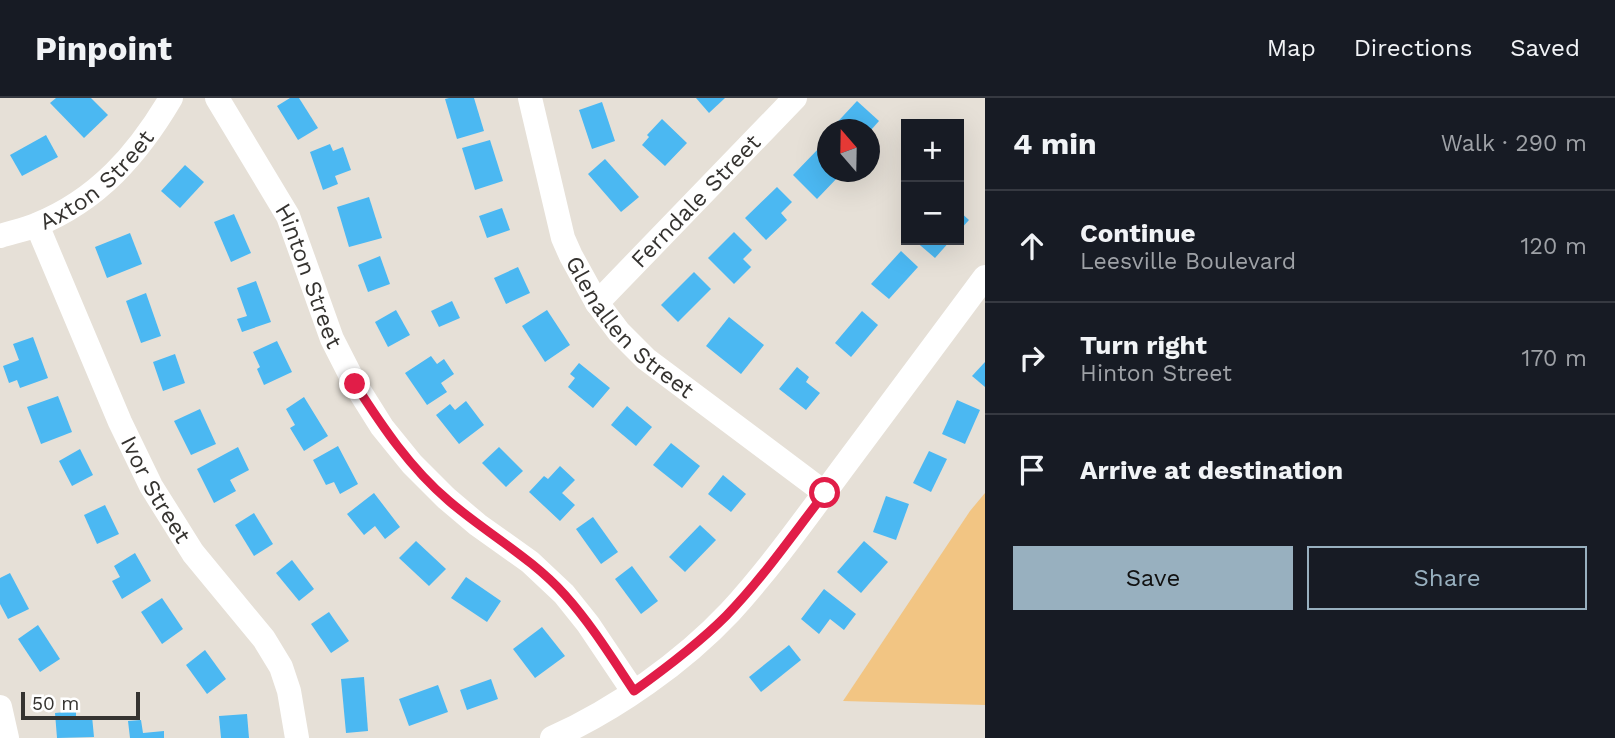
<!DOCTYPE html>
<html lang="en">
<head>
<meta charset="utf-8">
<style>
	body { margin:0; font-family:"Work Sans",sans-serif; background:#242831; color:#f1f3f6 }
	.controls { position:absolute; right:21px; top:21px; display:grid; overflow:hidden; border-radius:0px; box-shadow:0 7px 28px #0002 }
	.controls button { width:63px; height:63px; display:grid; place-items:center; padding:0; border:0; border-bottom:2px solid #363941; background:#171b24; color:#f1f3f6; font:35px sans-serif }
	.compass { position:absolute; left:817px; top:21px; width:63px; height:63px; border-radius:50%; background:#171b24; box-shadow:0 7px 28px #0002; rotate:340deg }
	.scale { position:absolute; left:21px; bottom:18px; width:119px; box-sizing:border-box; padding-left:7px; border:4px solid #353330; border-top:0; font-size:19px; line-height:24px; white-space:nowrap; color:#353330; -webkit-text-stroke:5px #fff; paint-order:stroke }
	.stop { position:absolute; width:21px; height:21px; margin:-16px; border:5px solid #e11d48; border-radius:50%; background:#fff }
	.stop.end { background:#e11d48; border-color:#fff; box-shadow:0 2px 7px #0008 }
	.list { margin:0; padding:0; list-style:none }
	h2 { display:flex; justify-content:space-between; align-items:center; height:91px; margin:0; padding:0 28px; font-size:30px }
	h2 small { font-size:23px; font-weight:400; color:#9ea1a6 }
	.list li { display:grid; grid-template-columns:46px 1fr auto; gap:21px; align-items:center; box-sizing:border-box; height:112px; padding:0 28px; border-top:2px solid #363941 }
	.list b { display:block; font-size:26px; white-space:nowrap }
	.list p { margin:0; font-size:23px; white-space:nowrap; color:#9ea1a6 }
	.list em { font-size:23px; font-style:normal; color:#9ea1a6 }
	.actions { display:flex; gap:14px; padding:21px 28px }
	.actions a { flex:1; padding:16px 0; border:2px solid #98b0bf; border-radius:0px; text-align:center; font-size:24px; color:#98b0bf }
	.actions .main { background:#98b0bf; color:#111 }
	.icon { flex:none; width:38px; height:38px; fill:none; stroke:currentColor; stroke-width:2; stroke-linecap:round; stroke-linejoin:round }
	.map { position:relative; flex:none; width:985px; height:640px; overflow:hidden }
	header { display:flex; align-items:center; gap:42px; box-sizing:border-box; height:98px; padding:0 35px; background:#171b24; border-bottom:2px solid #363941 }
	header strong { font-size:33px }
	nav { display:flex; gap:38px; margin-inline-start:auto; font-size:24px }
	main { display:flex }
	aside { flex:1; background:#171b24 }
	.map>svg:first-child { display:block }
	.green { fill:#f2c583 }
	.building { fill:#4bb8f2 }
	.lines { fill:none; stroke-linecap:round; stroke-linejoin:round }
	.minor { stroke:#fff; stroke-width:24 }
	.route { stroke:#e11d48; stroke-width:9 }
	.labels { text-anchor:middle; stroke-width:5; stroke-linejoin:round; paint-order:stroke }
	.street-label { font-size:23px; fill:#353330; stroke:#fff }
</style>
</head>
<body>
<header>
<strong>Pinpoint</strong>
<nav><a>Map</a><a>Directions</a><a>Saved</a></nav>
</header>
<main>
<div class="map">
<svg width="985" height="640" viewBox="0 0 985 640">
	<rect width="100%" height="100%" fill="#e6e0d7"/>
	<path class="green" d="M985,395V607L843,603L970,413Z"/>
	<g class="building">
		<path d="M56,0H91L108,17L84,40L50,5Z"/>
		<path d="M290,0H299L318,30L298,42L277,8Z"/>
		<path d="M449,0H474L484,33L457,41L445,1Z"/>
		<path d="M696,0H725L709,15Z"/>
		<path d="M857,3L879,23L871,32H830Z"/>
		<path d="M602,4L615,43L592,51L579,12Z"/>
		<path d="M662,21L687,45L665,68L642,47L649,39L647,37Z"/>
		<path d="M46,37L58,59L22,78L10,57Z"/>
		<path d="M490,42L503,83L475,92L462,50Z"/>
		<path d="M330,46L333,53L343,49L351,72L335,78L338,86L323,92L310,54Z"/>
		<path d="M820,49L828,57V74H835L839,78L817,101L793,77Z"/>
		<path d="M605,61L639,99L621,114L588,76Z"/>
		<path d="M185,67L204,84L180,110L161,93Z"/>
		<path d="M777,89L792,104L781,115L787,122L766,142L745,120Z"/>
		<path d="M369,99L382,140L349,149L337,109Z"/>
		<path d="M502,110L510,132L487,140L479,118Z"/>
		<path d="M959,113L969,122L959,133Z"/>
		<path d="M234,116L251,155L231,164L214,124Z"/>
		<path d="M734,134L752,152L743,161L751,169L734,186L708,160Z"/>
		<path d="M130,135L142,166L107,180L95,149Z"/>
		<path d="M914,142H951L935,160Z"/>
		<path d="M901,153L918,169L889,201L871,186Z"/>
		<path d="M380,158L390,186L368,194L358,167Z"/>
		<path d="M518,169L530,195L506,206L494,180Z"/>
		<path d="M694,174L711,191L678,224L661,207Z"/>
		<path d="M256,183L271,224L242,234L237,221L247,218L237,190Z"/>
		<path d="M146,195L161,238L141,245L126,203Z"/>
		<path d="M452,203L460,220L439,229L431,213Z"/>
		<path d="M396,212L410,237L388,249L375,224Z"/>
		<path d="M547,212L570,247L545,264L522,228Z"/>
		<path d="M862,213L878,227L851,259L835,245Z"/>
		<path d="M729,219L764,247L741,276L706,248Z"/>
		<path d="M33,239L48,280L20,290L17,282L9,285L3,268L19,262L13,246Z"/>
		<path d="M277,243L292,274L264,287L257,271L260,269L253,254Z"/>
		<path d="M175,256L185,285L163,293L153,264Z"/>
		<path d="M431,258L437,266L444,261L454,276L441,285L447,294L427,307L405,275Z"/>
		<path d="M985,264V289L972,278Z"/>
		<path d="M579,265L610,290L593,310L568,289L575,280L570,276Z"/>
		<path d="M797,269L809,279L806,284L820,295L806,312L779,291Z"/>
		<path d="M58,298L72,334L41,346L27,309Z"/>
		<path d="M304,299L328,338L304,353L290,330L295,327L286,311Z"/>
		<path d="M957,302L980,312L965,346L942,336Z"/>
		<path d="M466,303L484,327L459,346L436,317L450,306L455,312Z"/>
		<path d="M627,308L652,329L636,348L611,327Z"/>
		<path d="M200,311L216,346L191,357L174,323Z"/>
		<path d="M671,345L700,368L682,390L653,367Z"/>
		<path d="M338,348L358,386L340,396L334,384L326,387L313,362Z"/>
		<path d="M238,349L249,372L230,382L236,393L214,405L197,371Z"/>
		<path d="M499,349L523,373L506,389L482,365Z"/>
		<path d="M80,351L93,377L72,388L59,363Z"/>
		<path d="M929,353L947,361L931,394L913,385Z"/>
		<path d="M560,368L575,382L562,395L575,407L560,423L529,394L544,378L548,381Z"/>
		<path d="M723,377L746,396L731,414L708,396Z"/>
		<path d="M374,395L400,429L385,441L375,428L364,437L347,416Z"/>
		<path d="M886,398L909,406L896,442L873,434Z"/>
		<path d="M105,407L119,436L97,446L84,417Z"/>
		<path d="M254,415L273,446L254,458L235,427Z"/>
		<path d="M593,419L618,454L601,466L576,431Z"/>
		<path d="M700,427L716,442L685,474L669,459Z"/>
		<path d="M416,443L446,471L429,488L399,460Z"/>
		<path d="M864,443L888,464L861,495L837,474Z"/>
		<path d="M135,455L151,483L122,501L112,483L120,479L114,468Z"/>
		<path d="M292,462L314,491L299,503L276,475Z"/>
		<path d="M632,468L658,503L641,516L615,481Z"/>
		<path d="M10,475L29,511L8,521L0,506V480Z"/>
		<path d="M466,479L501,503L487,524L451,500Z"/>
		<path d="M824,491L856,516L844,532L830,521L819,536L801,521Z"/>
		<path d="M162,500L183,531L162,546L141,514Z"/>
		<path d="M329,514L349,543L331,555L311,526Z"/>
		<path d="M38,527L60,561L40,574L18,541Z"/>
		<path d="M542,529L565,558L535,580L513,551Z"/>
		<path d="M789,547L801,562L761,594L749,579Z"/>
		<path d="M205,552L226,581L207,596L186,567Z"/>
		<path d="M364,579L368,633L346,635L341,581Z"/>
		<path d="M491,581L498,601L467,612L460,592Z"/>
		<path d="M438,587L448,614L409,628L399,601Z"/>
		<path d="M76,613V619L92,618L94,639L57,640L55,615Z"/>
		<path d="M247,616L249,640H221L219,618Z"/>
		<path d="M141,622L143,635L164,633V640H130L128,623Z"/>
	</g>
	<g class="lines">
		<g class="minor">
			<path id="s1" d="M217,0L288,118L332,241L355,286L382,329L412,366L446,400L478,427L530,464L564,496L588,526L633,593"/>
			<path id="s2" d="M530,0L563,140L571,158L597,205L619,234L646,261L825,395"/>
			<path id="s3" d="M37,127L120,324L151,388L193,455L264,541L281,569L289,593L297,640"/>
			<path id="s4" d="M0,138C12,134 25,132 36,127C98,102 138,56 171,0"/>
			<path id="s5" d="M597,205L795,0"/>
			<path d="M0,609L7,640"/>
			<path d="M552,640C615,612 683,564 730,514C773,467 810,414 848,363C894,302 939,240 985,179"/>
		</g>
	</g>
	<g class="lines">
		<path class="route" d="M355,286C382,328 410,370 449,403C486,435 532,460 565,497C591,526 612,560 634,593C666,570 698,546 726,518C763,480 793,436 825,395"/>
	</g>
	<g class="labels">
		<g class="street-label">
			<text dy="8" stroke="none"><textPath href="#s4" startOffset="114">Axton Street</textPath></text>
			<text dy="8" stroke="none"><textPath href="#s5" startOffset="142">Ferndale Street</textPath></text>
			<text dy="8" stroke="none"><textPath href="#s1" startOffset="201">Hinton Street</textPath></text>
			<text dy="8" stroke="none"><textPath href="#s2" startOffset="257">Glenallen Street</textPath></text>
			<text dy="8" stroke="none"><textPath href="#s3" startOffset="290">Ivor Street</textPath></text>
		</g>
	</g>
</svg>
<div class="controls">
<button>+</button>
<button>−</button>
</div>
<svg class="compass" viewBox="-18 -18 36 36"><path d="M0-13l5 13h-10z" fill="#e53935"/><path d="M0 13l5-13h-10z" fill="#9ea1a6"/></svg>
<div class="scale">50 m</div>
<div class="stop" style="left:825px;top:395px"></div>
<div class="stop end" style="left:355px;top:286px"></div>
</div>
<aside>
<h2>4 min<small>Walk · 290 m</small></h2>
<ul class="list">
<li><svg class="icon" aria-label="ahead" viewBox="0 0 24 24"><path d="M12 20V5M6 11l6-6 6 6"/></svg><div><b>Continue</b><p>Leesville Boulevard</p></div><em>120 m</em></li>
<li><svg class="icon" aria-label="right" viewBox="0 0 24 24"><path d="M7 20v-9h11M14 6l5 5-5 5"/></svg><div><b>Turn right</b><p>Hinton Street</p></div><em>170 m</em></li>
<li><svg class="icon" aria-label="arrive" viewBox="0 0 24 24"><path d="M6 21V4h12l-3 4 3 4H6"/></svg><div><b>Arrive at destination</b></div></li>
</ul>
<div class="actions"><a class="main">Save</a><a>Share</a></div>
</aside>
</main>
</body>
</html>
